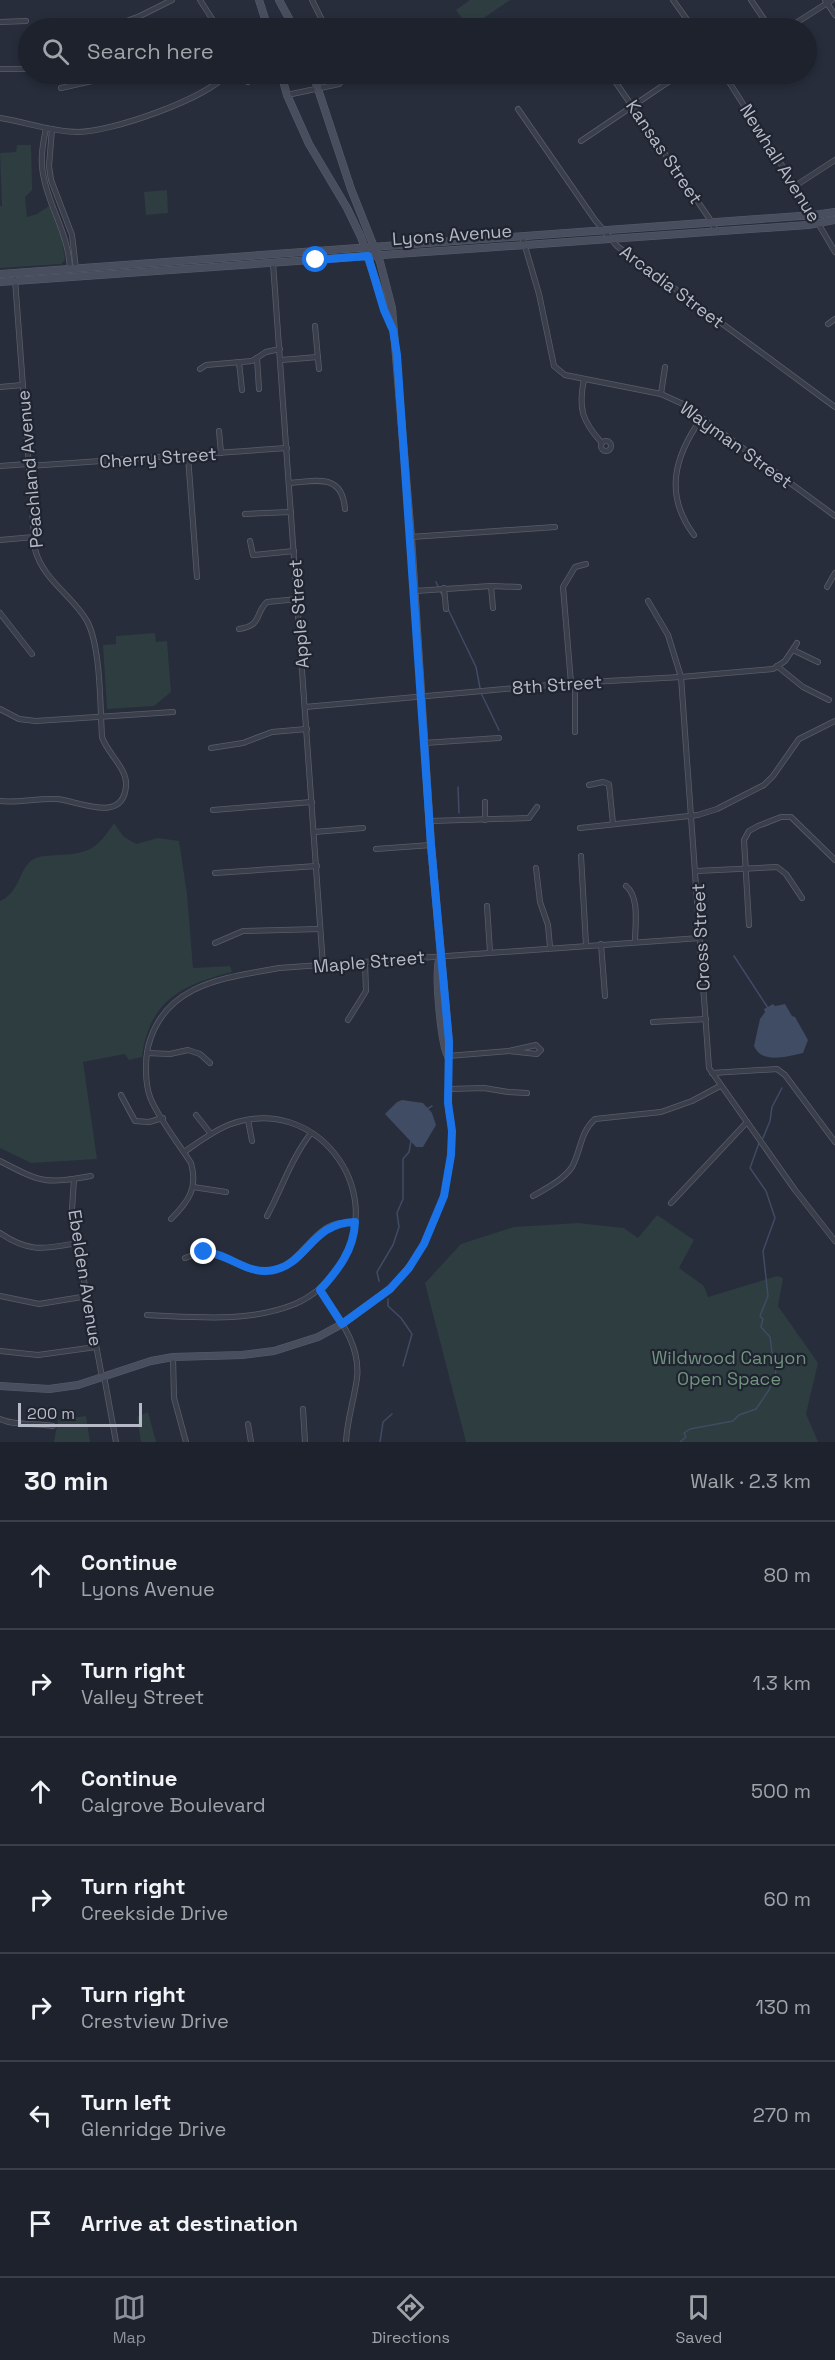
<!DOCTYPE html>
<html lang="en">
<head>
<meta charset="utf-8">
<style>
	body { margin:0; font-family:"Space Grotesk",sans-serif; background:#2a2f38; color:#f1f3f6 }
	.scale { position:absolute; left:18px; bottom:15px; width:124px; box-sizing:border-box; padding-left:6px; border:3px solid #b6bac6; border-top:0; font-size:16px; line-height:21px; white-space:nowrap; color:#b6bac6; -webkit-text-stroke:4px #1f2430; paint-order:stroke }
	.stop { position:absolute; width:18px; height:18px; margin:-14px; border:4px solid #1a73e8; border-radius:50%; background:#fff }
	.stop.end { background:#1a73e8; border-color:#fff; box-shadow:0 2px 6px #0008 }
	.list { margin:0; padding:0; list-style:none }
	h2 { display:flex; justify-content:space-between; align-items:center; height:78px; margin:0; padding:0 24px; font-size:26px }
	h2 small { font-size:20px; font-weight:400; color:#a0a4a9 }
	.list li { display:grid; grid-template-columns:39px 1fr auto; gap:18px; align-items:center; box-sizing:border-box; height:108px; padding:0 24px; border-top:2px solid #3b3f48 }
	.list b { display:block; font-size:22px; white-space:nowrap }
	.list p { margin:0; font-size:20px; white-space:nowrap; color:#a0a4a9 }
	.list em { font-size:20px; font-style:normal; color:#a0a4a9 }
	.icon { flex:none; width:33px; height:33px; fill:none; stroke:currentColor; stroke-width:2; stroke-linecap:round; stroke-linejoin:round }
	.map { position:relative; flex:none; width:835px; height:1442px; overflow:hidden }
	.search { position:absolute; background:#1d222c; box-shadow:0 3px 9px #0003; left:18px; right:18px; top:18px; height:66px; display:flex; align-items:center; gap:15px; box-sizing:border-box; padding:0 21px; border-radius:33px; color:#a0a4a9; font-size:22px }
	.sheet { height:834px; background:#1d222c }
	nav { display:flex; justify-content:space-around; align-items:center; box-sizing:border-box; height:84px; border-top:2px solid #3b3f48; background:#1d222c; font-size:16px; color:#a0a4a9 }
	nav a { display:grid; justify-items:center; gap:3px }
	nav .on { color:#8c9099 }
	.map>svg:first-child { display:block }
	.green { fill:#2d3d40 }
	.water { fill:#404b64 }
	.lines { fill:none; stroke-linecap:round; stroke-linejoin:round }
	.stream { stroke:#404b64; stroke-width:1.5 }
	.street-casing { stroke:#585d69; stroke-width:6 }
	.secondary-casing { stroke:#585d69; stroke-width:8 }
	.street { stroke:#3a3f4b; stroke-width:4.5 }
	.secondary { stroke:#494e5e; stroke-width:7 }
	.route { stroke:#1a73e8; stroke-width:8 }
	.labels { text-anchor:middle; stroke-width:4.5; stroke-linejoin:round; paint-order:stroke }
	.street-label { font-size:18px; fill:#b6bac6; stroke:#1f2430 }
	.park-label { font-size:18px; fill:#70947d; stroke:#1f2430 }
</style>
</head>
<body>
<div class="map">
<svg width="835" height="1442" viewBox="0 0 835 1442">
	<rect width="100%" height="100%" fill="#272d3b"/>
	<g class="green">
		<path d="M470,0H510L469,28L456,10Z"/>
		<path d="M17,145H31L32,185V190L25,197L27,217L37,214L49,206L62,239L65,260L61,264L0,268V206H2L0,153L16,152Z"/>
		<path d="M167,190L168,213L146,215L144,192Z"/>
		<path d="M155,633L156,642L167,641L171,692L154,706L107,709L103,645L116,644V636Z"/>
		<path d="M114,823L123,836L136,844L158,838L179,841L187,894L193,968L230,966L232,972C181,985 149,1001 142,1057L129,1060L125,1054L83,1062L97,1159L31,1163L0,1148V901C21,892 18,868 34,859C41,855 50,856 57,855C89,854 97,849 114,823Z"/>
		<path d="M657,1215L694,1240L679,1268L704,1286L708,1297L777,1276L783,1278L778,1306L818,1363L806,1414L818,1442H466L425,1283L461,1244L514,1227L578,1223L624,1228L638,1238Z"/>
		<path d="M148,1412L156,1442H141L137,1417Z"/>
		<path d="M86,1416L90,1442H54L58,1420Z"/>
	</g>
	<g class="water">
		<path d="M773,1004L775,1006L785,1004L792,1016L795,1017L808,1040L803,1053C788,1056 762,1065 754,1046L760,1019L765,1012L764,1009Z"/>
		<path d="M402,1100L423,1103L432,1113L436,1125L423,1147H416L385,1114L397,1102Z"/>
	</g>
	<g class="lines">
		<g class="stream">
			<path d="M436,582L443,597"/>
			<path d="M447,607L476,667L480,688"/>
			<path d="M481,693L499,730"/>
			<path d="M458,787L459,813"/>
			<path d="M734,956L768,1008"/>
			<path d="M427,1109L432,1106"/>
			<path d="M763,1138L770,1121L772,1107L782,1088"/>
			<path d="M379,1281L377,1272L393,1245L399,1227L397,1213L403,1199V1159L409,1152L411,1141"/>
			<path d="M388,1299V1306L401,1318L412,1334L403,1366"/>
			<path d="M380,1442L383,1422L392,1414"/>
			<path d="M680,1442L686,1437L684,1433L690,1429L733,1421L739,1415L756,1409L769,1390L775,1377L777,1361L772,1352L770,1337L761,1327L763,1319L760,1316L768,1296L763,1251L775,1218L766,1191L750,1168L759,1143"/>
		</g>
		<defs>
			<g id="street">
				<path d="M200,0L218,28"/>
				<path d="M312,0L326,28"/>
				<path d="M673,0L693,28"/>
				<path d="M751,0L770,28"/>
				<path d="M825,0L835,15"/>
				<path d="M0,22L26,21"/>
				<path d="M108,28L140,16L172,0"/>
				<path d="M788,28L832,0"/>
				<path d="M0,69H27"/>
				<path d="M232,74L248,82"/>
				<path d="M610,74L709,218L716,231"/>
				<path d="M724,74L814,216"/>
				<path d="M61,88L123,74"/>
				<path d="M287,95L339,84L344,78L343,74"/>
				<path d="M518,109L595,220L617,246L835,407"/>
				<path d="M0,118C26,122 52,132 78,132C111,132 206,99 227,74"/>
				<path d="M46,128C43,143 40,159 43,174C49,209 68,231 70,269"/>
				<path d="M52,129L49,166L51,180L72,235L76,269"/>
				<path d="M581,141L680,74"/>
				<path d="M795,186L835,160"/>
				<path d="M818,223L835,252"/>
				<path d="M522,236L539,294L554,366L565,375L661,394L683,404L835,516"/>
				<path d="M273,263L323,966"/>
				<path d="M828,324L835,319"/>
				<path d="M315,326L319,369"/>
				<path d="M257,358L259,389"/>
				<path d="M281,360L318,357"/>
				<path d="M239,362L242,390"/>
				<path d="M200,369L206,365L252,361L266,352L280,349"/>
				<path d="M584,379C578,409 582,421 602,443"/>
				<path d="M0,387L23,385"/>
				<path d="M661,394L665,367"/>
				<path d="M219,431L221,453"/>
				<circle cx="606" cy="446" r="5"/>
				<path d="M188,456L197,577"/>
				<path d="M0,466L28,464"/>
				<path d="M29,466L287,448"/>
				<path d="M290,483C317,481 342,473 345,509"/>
				<path d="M245,514L291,512"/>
				<path d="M694,535C664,495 674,457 701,419"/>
				<path d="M411,537L555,527"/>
				<path d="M0,540L34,537"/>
				<path d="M250,541L253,555L294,551"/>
				<path d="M491,586L493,608"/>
				<path d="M827,587L835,573"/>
				<path d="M444,588L446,609"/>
				<path d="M415,591L491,586L519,587"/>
				<path d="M648,601L668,635L681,677L709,1068L795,1190L835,1241"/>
				<path d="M0,613L32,654"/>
				<path d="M239,629C263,625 254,614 267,602L298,599"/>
				<path d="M793,650L818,662"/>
				<path d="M777,666L803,687L829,700"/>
				<path d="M571,683L563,587L575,567L586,564"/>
				<path d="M305,707L571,683L681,677L773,669L785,661L797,643"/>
				<path d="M0,709L19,719L36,721L173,712"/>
				<path d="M575,732V683"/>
				<path d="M424,743L499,738"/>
				<path d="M211,748L243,743L272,732L307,729"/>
				<path d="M589,785L603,782L609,784L613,824"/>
				<path d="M0,801C19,803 37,798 56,799C77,800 123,825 126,786C128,769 107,753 102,737C100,706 101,647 87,621C73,596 42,579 35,549L15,279"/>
				<path d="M485,802V820"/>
				<path d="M213,810L312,802"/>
				<path d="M430,821L529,818L537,807"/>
				<path d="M580,828L698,815L717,809L764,785L773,776L799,739L835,721"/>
				<path d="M314,832L363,828"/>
				<path d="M376,849L431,845"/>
				<path d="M581,856L586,945"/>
				<path d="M536,868L540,902L548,925L550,947"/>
				<path d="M696,871L777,867L786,874L802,898"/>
				<path d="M215,873L317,866"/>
				<path d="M626,886C640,897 635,926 635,942"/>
				<path d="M487,906L490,952"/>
				<path d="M749,925L744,840L749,831L758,826L781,817H791L835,860"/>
				<path d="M215,943L243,931L320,929"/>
				<path d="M601,944L605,996"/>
				<path d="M348,1020L366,991L365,962"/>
				<path d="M653,1022L706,1019"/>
				<path d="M147,1053L170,1054L188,1050L200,1054L210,1063"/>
				<path d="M712,1073L777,1069L785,1075L835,1142"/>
				<path d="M449,1089L484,1088L508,1092L527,1093"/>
				<path d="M121,1095L135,1121L149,1122L163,1118"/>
				<path d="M196,1115L211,1134"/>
				<path d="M248,1120L252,1141"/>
				<path d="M0,1161C42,1183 45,1184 91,1176"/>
				<path d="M74,1179L72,1209L77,1243L102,1377"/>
				<path d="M193,1187L226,1192"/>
				<path d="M533,1196C547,1188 563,1180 572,1167C581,1151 580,1132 595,1119L661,1112L692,1101L720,1086"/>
				<path d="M671,1203L747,1122"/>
				<path d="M267,1216C282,1188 291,1159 311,1133"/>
				<path d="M171,1219C189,1201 198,1188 191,1163C179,1144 158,1118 150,1097C145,1083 145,1061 148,1047C164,983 225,978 279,968L700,938"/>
				<path d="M0,1233C29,1253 44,1249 77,1243"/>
				<path d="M185,1258C225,1241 237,1278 273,1270C300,1264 311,1231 336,1224C342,1222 349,1223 355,1222"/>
				<path d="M390,1289C431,1246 453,1189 452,1129C452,1121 448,1115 448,1107C447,1090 449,1073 448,1056L509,1051L536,1045L541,1050L537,1054L509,1051"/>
				<path d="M320,1290C337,1316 361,1344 357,1378C354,1400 347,1420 346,1442"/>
				<path d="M0,1296L39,1304L88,1296"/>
				<path d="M147,1315C196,1317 248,1323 295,1304C316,1295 330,1281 342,1262C387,1188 315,1094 231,1124C214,1130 199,1142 184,1152"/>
				<path d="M0,1351L38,1355L96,1347"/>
				<path d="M173,1357L174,1398L186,1442"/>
				<path d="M104,1376L116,1442"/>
				<path d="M303,1409L305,1442"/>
				<path d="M0,1419C14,1426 37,1423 53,1426"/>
				<path d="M248,1424L251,1442"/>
			</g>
			<g id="secondary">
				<path d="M259,0L268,28"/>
				<path d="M279,0L294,28"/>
				<path d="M281,74L287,95L309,144L347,208L361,237L391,326"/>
				<path d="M313,74L351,189L380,262L392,308L411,537L431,845L449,1043L448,1056"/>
				<path d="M0,274L814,215L835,212"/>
				<path d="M0,282L808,225L835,220"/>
				<path d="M440,956C434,970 441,1039 447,1054"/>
				<path d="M0,1386L49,1389L78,1385L151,1361L173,1357L242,1355L274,1351L318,1337L342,1324L390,1289"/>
			</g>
		</defs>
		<use href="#street" class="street-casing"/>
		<use href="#secondary" class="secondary-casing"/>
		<use href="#street" class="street"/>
		<use href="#secondary" class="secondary"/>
	</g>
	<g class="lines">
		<path class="route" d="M204,1252C229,1253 247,1276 274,1270C309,1262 311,1223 355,1222C354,1250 338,1270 320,1290L342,1324L390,1289L409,1268L424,1244L444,1196L451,1155L452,1131L448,1103L449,1042L431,845L397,355L393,330L384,310L368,256L316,260"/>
	</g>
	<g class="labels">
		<g class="street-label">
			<text transform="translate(664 152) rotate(56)" y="6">Kansas Street</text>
			<text transform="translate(780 163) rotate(58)" y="6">Newhall Avenue</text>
			<text transform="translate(452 235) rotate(-4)" y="6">Lyons Avenue</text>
			<text transform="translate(672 287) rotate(37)" y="6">Arcadia Street</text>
			<text transform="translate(736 445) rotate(36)" y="6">Wayman Street</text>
			<text transform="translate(158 458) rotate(-4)" y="6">Cherry Street</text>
			<text transform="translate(30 469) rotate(-95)" y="6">Peachland Avenue</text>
			<text transform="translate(299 614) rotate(-94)" y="6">Apple Street</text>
			<text transform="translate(557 685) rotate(-4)" y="6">8th Street</text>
			<text transform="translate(701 937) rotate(-93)" y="6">Cross Street</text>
			<text transform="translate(369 962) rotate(-5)" y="6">Maple Street</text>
			<text transform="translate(85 1278) rotate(81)" y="6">Ebelden Avenue</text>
		</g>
		<g class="park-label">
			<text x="729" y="1364">Wildwood Canyon<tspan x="729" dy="21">Open Space</tspan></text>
		</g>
	</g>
</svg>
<div class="scale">200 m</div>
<div class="stop" style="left:316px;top:260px"></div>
<div class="stop end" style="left:204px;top:1252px"></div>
<div class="search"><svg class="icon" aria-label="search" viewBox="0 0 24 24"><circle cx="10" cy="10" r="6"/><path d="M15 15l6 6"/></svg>Search here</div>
</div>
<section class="sheet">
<h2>30 min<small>Walk · 2.3 km</small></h2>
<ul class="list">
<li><svg class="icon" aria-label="ahead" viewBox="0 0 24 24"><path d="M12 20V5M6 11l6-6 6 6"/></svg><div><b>Continue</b><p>Lyons Avenue</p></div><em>80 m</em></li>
<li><svg class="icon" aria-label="right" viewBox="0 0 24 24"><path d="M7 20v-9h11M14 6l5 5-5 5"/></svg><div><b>Turn right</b><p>Valley Street</p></div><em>1.3 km</em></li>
<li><svg class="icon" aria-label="ahead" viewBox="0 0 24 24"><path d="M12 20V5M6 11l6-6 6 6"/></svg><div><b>Continue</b><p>Calgrove Boulevard</p></div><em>500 m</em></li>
<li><svg class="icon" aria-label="right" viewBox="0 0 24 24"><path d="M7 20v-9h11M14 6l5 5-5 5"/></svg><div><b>Turn right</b><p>Creekside Drive</p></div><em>60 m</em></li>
<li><svg class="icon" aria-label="right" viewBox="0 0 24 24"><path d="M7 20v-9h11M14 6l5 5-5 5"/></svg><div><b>Turn right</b><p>Crestview Drive</p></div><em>130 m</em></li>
<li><svg class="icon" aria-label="left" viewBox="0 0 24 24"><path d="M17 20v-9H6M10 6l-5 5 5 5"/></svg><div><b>Turn left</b><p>Glenridge Drive</p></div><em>270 m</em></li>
<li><svg class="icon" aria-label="arrive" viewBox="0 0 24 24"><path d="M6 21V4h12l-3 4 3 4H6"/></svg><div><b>Arrive at destination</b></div></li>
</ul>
</section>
<nav>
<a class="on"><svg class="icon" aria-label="map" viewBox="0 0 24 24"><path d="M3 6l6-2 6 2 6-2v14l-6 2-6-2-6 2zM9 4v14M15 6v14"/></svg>Map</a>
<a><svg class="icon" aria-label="directions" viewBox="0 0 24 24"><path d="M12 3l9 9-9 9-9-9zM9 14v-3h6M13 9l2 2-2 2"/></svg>Directions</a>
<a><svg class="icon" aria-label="saved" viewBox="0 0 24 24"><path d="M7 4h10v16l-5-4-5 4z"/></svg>Saved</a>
</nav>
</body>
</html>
